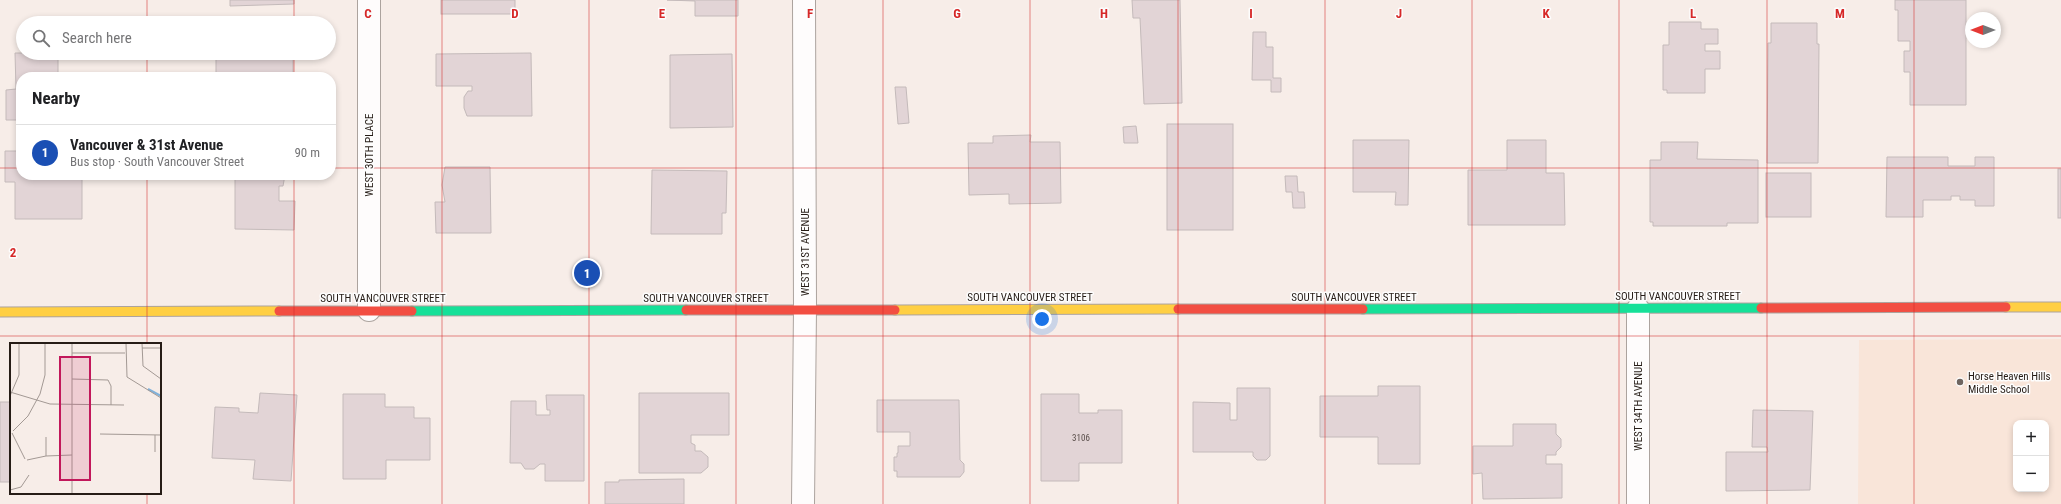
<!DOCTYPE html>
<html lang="en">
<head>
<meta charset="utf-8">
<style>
	body { margin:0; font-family:"Roboto Condensed",sans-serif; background:#f2f2f2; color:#202124 }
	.controls { position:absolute; right:12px; bottom:12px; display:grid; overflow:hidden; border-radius:8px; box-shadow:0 2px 6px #0003 }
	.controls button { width:36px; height:36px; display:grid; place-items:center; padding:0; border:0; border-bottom:1px solid #e0e0e0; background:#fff; color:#202124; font:20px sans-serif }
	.compass { position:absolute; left:1965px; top:12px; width:36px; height:36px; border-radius:50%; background:#fff; box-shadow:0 2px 6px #0003; rotate:270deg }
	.you { position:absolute; left:1042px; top:319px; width:14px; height:14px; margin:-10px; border:3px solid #fff; border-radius:50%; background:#1a73e8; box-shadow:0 0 0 6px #1a73e833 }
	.badge { display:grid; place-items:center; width:26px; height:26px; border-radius:50%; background:#111827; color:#fff; font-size:13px; font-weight:700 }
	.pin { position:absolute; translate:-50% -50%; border:2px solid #fff; box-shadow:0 1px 4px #0006 }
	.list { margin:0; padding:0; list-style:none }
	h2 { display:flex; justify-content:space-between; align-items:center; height:52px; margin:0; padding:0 16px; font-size:17px }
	h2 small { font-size:13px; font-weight:400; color:#757577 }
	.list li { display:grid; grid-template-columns:26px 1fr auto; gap:12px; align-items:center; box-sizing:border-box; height:56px; padding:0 16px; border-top:1px solid #e0e0e0 }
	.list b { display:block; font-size:15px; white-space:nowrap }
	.list p { margin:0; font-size:13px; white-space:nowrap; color:#757577 }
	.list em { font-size:13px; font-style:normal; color:#757577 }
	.icon { flex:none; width:22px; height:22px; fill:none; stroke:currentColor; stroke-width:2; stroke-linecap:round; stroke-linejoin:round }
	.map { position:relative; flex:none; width:2061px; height:504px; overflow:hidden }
	.search { position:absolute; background:#fff; box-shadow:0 2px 6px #0003; left:16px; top:16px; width:320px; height:44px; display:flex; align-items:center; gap:10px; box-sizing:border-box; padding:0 14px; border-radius:22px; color:#757577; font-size:15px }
	.panel { position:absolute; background:#fff; box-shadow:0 2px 6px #0003; left:16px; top:72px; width:320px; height:108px; border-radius:16px }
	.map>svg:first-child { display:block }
	.built { fill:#f9e5d9; fill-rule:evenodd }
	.building { fill:#e2d4d6; stroke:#c4baba }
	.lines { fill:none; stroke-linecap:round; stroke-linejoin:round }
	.street-casing { stroke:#aca39e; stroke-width:24 }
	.fast-casing { stroke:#aca39e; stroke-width:11 }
	.slow-casing { stroke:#aca39e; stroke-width:11 }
	.jam-casing { stroke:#aca39e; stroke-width:11 }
	.street { stroke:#fefcfc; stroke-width:22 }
	.fast { stroke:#16e098; stroke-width:9 }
	.slow { stroke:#ffcf43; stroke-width:9 }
	.jam { stroke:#f24e42; stroke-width:9 }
	.grid { fill:none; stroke:#d62828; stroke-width:1; stroke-opacity:0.55 }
	.poi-dot { fill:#6f6560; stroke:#fdfdfd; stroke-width:1.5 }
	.labels { text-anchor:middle; stroke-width:3; stroke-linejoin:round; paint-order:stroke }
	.number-label { font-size:9px; fill:#584d49 }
	.street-label { font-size:11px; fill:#261c16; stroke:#fdfdfd }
	.poi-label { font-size:11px; fill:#261c16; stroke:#fdfdfd; text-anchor:start }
	.inset-river { fill:none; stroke:#81b2db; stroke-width:2 }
	.inset-road { fill:none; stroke:#a39994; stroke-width:1 }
	.view { fill:#c2185b; fill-opacity:0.15; stroke:#c2185b; stroke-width:2 }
	.inset-edge { fill:none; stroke:#261c16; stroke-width:2 }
	.grid-label { font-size:13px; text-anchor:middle; font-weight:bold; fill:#d62828; stroke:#fdfdfd; stroke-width:3; stroke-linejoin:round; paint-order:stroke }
</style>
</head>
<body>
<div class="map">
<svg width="2061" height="504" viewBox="0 0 2061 504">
	<rect width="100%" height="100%" fill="#f7ede8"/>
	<path class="built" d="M2061,339V504H1858L1859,340ZM2016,423H2046V489H2016Z"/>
	<g class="building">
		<path d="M230,0H294V4L230,6Z"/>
		<rect x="441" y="0" width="74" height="14"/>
		<path d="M667,0H738V16H695V1Z"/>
		<path d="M1132,0H1180L1182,103L1144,104L1140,18H1133Z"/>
		<path d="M1895,0H1966V105H1910V72H1904V51H1910V41H1898V10H1895Z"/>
		<path d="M1669,22H1701V29H1718V44H1705V51H1720V69H1705V93H1667V90H1663V45H1669Z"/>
		<path d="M1771,23H1817V44H1819L1818,163H1767L1768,43H1771Z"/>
		<path d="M1253,32H1266V47H1273V78H1281V92H1271V80H1252Z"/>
		<path d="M15,53H58V77H21V120H6V90L16,89Z"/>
		<rect x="216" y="53" width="77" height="24"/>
		<path d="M531,53L532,116H467L464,108V97L468,91H472V86H436V54Z"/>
		<path d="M732,54L733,127L670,128V55Z"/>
		<path d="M895,87H906L909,123L898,124Z"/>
		<rect x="1167" y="124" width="66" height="106"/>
		<path d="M1136,126L1138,143H1124L1123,127Z"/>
		<path d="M1031,135L1030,142H1060L1061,203L1009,204V194L969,195L968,143H993V136Z"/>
		<path d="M1353,140H1409L1408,205H1395L1396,192H1353Z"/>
		<path d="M1507,140H1546V173H1564L1565,225H1468V170H1507Z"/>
		<path d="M1661,142H1698L1697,159L1758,160V223H1727V226H1653V222H1650V160H1661Z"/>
		<path d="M5,151H21V175H82V219H15V182H5Z"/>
		<path d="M1887,157H1948V166H1975V157H1994V206H1975V200H1960V196H1951V200H1923V217H1886Z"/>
		<path d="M445,167H490L491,233H436L435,202H445L442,185Z"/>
		<rect x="2058" y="169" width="3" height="49"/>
		<path d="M652,170L727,171L726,213H722V234H651Z"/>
		<rect x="1766" y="173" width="45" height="44"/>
		<path d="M235,175H285L283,186H279V201H295L294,230L235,229Z"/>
		<path d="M1285,176H1297L1298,192H1304L1305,208H1293L1292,192H1286Z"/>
		<path d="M1378,386H1420V464H1378V437H1320V396H1378Z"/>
		<path d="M1237,388H1270V456L1266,460H1257L1253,456V452H1193V402L1230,403V420H1237Z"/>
		<path d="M260,393L297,395L291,481L253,479L255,460L212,458L215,407L239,408V412L258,413Z"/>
		<path d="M639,393H729V435H691V443L695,445V451H701L708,457V467L701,473H639Z"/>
		<path d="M343,394H385V407H414V418H430V460H386V479H343Z"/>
		<path d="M1041,394H1079V413H1098V410H1122V463H1079V481H1041Z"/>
		<path d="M546,395H584V481H545V464H540L534,469H525L521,463H510L511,401H536V415H550V410H547Z"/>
		<path d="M877,400H959L960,460L964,464V472L960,477H897V471H894V457H897V453H898V446H910V432H877Z"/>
		<rect x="0" y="402" width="11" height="80"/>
		<path d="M1753,410L1813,411L1810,490L1726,491V452H1768L1767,447H1752Z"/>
		<path d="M1513,424H1556V434L1561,439V447L1556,452V455H1546V464H1562V498L1483,499L1482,473L1473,474V446H1513Z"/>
		<path d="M684,479V504H605V482H619V480Z"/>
	</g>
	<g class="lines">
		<defs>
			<g id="street">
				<path d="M369,310V0"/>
				<path d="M803,504L805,309L804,0"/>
				<path d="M1638,504V309"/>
			</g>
			<g id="fast">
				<path d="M1363,309L1761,308"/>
				<path d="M412,311L686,310"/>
			</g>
			<g id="slow">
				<path d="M2006,307H2061"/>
				<path d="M895,310L1178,309"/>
				<path d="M0,312L279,311"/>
			</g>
			<g id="jam">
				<path d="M1761,308L2006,307"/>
				<path d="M1178,309H1363"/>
				<path d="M686,310H895"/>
				<path d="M279,311H412"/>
			</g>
		</defs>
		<use href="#street" class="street-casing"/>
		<use href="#fast" class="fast-casing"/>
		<use href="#slow" class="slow-casing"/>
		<use href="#jam" class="jam-casing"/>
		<use href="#street" class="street"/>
		<use href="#fast" class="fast"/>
		<use href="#slow" class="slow"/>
		<use href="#jam" class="jam"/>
	</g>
	<path class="grid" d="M147,0V23M294,0V23M442,0V504M589,0V504M736,0V504M883,0V504M1030,0V504M1178,0V504M1325,0V504M1472,0V504M1619,0V504M1767,0V504M1914,0V504M147,53V77M294,53V77M0,168H21M331,168H2061M147,175V344M294,175V504M0,336H2061M147,493V504"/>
	<circle class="poi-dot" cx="1960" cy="382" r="4"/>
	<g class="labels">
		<g class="number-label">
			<text x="1081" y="441">3106</text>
		</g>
		<g class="street-label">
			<text transform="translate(369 155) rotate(-90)" y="4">WEST 30TH PLACE</text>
			<text transform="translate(805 252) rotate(-90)" y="4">WEST 31ST AVENUE</text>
			<text x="1678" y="300">SOUTH VANCOUVER STREET</text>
			<text x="1030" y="301">SOUTH VANCOUVER STREET</text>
			<text x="1354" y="301">SOUTH VANCOUVER STREET</text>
			<text x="383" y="302">SOUTH VANCOUVER STREET</text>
			<text x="706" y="302">SOUTH VANCOUVER STREET</text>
			<text transform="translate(1638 406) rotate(-90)" y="4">WEST 34TH AVENUE</text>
		</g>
		<g class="poi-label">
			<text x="1968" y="380">Horse Heaven Hills<tspan x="1968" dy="13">Middle School</tspan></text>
		</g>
	</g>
	<g transform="translate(10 343)">
		<rect width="151" height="151" fill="#f7ede8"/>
		<path class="inset-river" d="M138,46L151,53"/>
		<path class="inset-road" d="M62,0V151H78M116,0L117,34L151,55M132,0L133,23L151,36M132,5H151M62,10H115M62,36L98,37L101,43V62M0,49L40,61L114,62M0,53L9,32V0M3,88L18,73L30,51L35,32V0M2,90L15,116M90,91L151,92M145,92V109M36,94V113M17,117L36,113L62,112M0,147L11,144L19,132"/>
		<path class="view" d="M50,14H80V137H50Z"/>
		<rect width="151" height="151" class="inset-edge"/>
	</g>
	<g class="grid-label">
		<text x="368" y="18">C</text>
		<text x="515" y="18">D</text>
		<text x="662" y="18">E</text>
		<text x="810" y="18">F</text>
		<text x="957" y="18">G</text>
		<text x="1104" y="18">H</text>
		<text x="1251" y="18">I</text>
		<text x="1399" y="18">J</text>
		<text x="1546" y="18">K</text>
		<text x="1693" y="18">L</text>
		<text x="1840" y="18">M</text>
		<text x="13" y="257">2</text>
	</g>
</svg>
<div class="controls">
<button>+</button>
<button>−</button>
</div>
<svg class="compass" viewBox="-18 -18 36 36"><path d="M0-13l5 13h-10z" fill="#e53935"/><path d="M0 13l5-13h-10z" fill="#757577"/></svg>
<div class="you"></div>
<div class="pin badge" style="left:587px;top:273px;background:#1a4fb4">1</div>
<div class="search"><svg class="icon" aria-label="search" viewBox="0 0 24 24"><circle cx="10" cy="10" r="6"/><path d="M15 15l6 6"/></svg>Search here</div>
<section class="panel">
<h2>Nearby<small></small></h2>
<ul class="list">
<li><span class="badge" style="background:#1a4fb4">1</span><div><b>Vancouver &amp; 31st Avenue</b><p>Bus stop · South Vancouver Street</p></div><em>90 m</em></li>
</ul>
</section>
</div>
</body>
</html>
